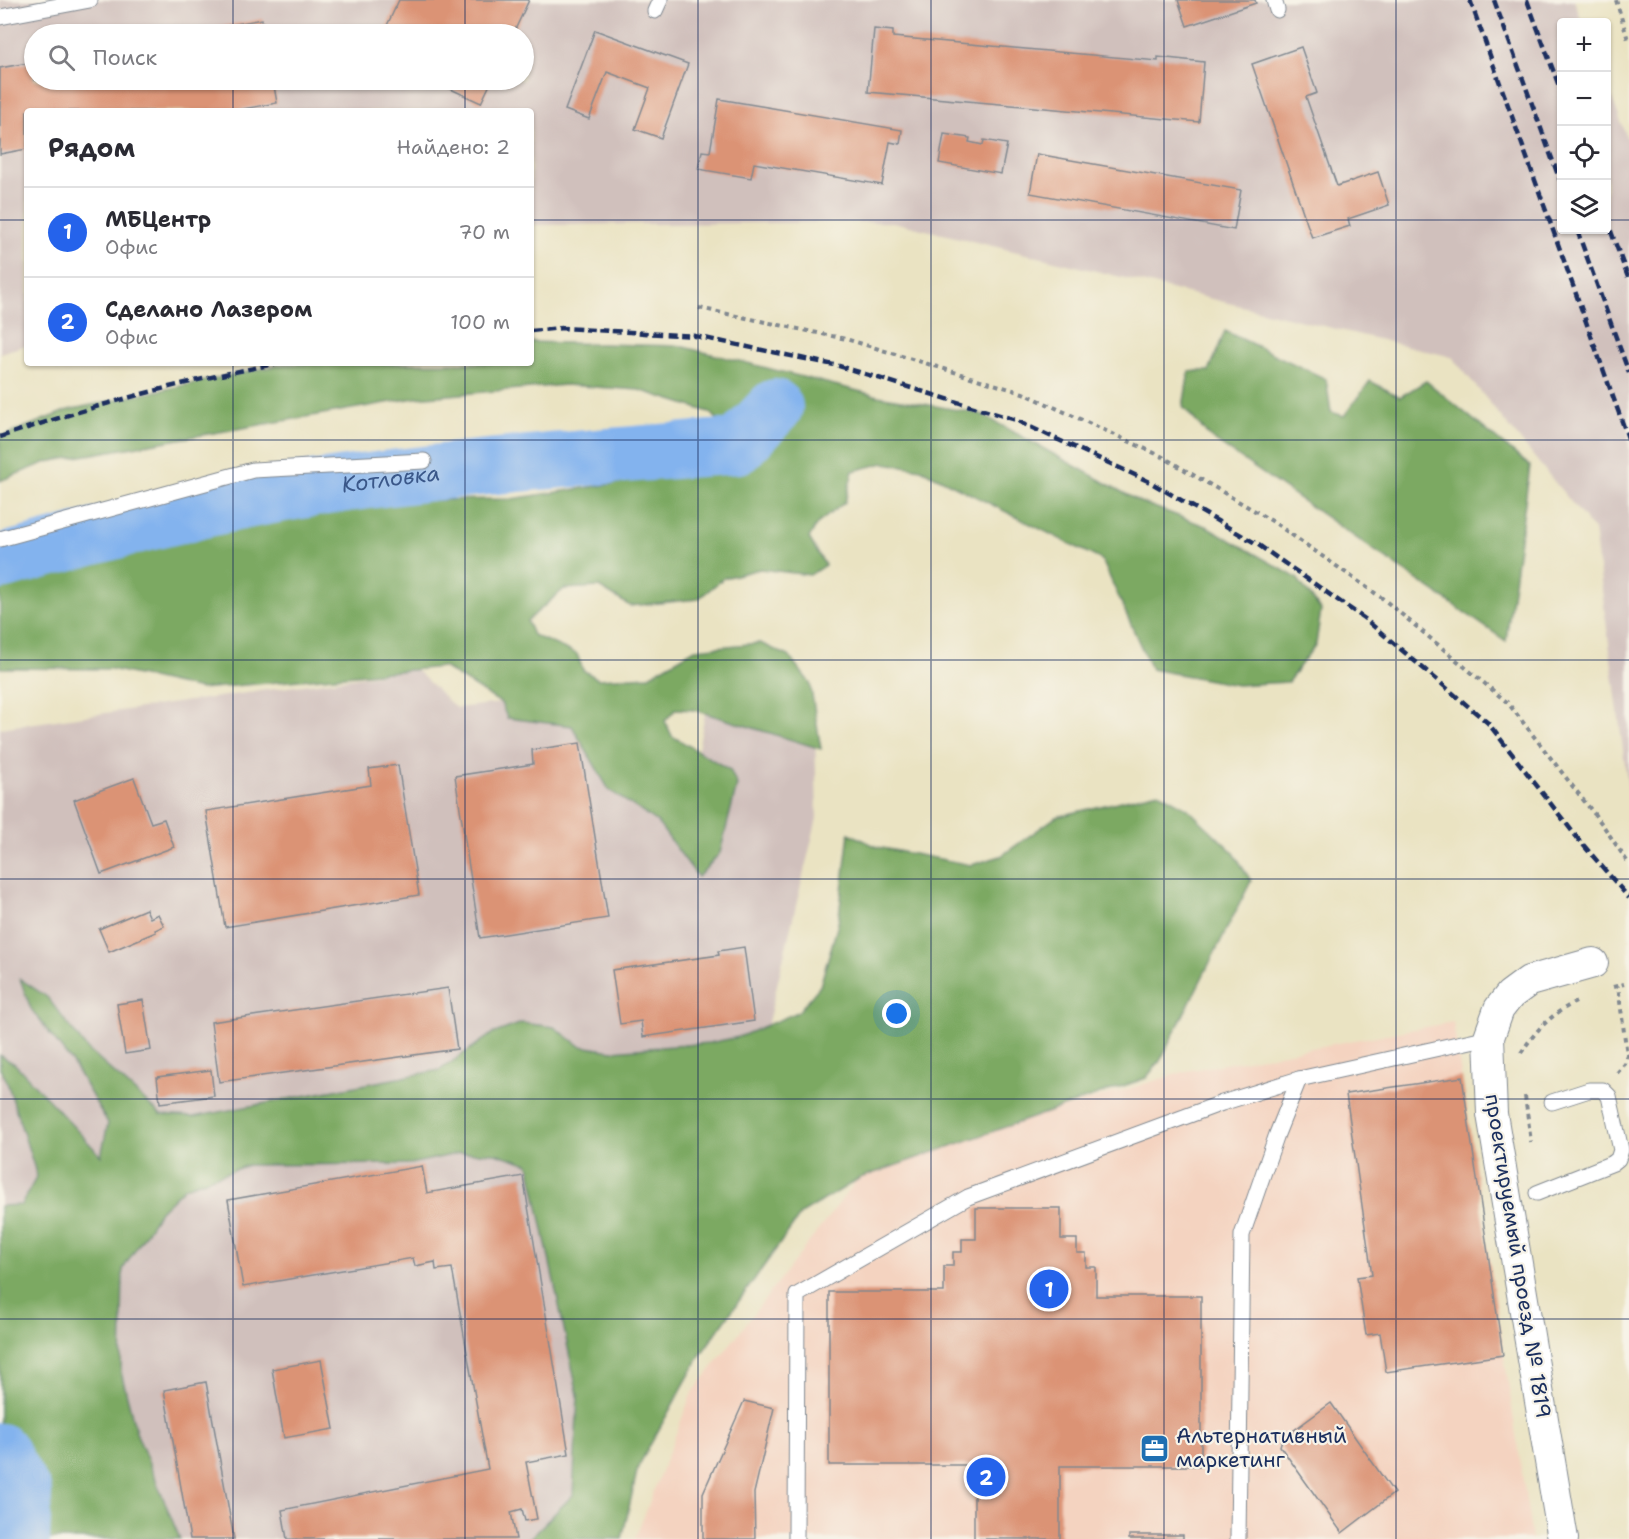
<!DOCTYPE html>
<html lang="ru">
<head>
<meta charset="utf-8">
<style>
	body { margin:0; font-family:"Shantell Sans",sans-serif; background:#f7f7f7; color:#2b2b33 }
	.controls { position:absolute; right:18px; top:18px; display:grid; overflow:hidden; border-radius:6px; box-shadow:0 2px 4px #0004 }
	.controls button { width:54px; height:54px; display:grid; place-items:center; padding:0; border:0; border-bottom:2px solid #e1e1e2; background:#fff; color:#2b2b33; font:30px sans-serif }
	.you { position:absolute; left:897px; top:1014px; width:21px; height:21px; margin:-15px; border:4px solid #fff; border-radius:50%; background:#1a73e8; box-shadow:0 0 0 9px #1a73e833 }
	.badge { display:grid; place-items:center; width:39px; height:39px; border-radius:50%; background:#2563eb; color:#fff; font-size:20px; font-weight:700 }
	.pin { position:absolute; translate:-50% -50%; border:3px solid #fff; box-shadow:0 2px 6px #0006 }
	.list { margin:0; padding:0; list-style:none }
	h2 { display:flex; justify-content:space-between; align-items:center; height:78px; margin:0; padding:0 24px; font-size:26px }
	h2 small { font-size:20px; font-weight:400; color:#7c7c81 }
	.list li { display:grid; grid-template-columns:39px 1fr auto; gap:18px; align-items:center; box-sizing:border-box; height:90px; padding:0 24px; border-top:2px solid #e1e1e2 }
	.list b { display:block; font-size:22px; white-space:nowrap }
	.list p { margin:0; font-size:20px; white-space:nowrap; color:#7c7c81 }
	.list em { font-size:20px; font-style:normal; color:#7c7c81 }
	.icon { flex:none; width:33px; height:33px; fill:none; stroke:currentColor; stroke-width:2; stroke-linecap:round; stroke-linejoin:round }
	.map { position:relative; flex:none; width:1629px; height:1539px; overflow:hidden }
	.search { position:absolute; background:#fff; box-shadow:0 2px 4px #0004; left:24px; top:24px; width:510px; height:66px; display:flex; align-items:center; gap:15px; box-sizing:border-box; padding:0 21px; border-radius:33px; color:#7c7c81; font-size:22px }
	.panel { position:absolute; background:#fff; box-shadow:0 2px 4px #0004; left:24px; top:108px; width:510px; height:258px; border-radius:6px }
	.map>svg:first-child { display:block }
	.built { fill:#f4d3c0 }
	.industrial { fill:#d0c0bc; fill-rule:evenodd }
	.forest { fill:#7ba962; stroke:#4b6c60; stroke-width:1.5 }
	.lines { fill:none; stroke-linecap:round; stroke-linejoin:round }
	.river { stroke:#83b3ee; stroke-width:56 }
	.building { fill:#db9375 }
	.lane-casing { stroke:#828990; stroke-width:17 }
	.street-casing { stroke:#828990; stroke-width:32 }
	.path { stroke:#828990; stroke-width:4; stroke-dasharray:4.5 4.5; stroke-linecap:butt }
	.lane { stroke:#fff; stroke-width:15 }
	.street { stroke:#fff; stroke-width:30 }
	.rail { stroke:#1b2f5e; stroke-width:4.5; stroke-dasharray:9 4.5; stroke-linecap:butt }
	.grid { fill:none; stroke:#1b2f5e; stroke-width:1.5; stroke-opacity:0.55 }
	.labels { text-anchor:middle; stroke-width:4.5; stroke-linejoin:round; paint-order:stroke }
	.street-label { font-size:21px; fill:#1b2f5e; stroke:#f7f3e8 }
	.poi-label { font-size:21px; fill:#1b2f5e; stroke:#f7f3e8; text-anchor:start }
	.water-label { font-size:22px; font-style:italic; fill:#3a5789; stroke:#f7f3e8 }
</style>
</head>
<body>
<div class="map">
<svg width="1629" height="1539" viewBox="0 0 1629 1539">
	<rect width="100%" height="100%" fill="#f7f3e8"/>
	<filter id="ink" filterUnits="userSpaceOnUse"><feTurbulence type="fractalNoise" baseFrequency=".0167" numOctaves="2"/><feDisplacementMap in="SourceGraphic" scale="12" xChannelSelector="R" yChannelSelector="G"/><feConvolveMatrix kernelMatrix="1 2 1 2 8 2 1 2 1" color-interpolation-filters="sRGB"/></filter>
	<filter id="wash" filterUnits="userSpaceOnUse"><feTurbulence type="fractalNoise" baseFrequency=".008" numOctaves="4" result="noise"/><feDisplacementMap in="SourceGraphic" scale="24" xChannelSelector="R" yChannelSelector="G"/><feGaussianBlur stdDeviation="1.35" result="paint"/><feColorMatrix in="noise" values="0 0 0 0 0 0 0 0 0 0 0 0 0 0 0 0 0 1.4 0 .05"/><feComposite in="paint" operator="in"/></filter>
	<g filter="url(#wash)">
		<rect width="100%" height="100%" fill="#eae3c2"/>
		<path class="built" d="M1453,1022L1532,1539H635L691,1395L867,1167L1187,1071Z"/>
		<g class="industrial">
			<path d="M0,0H1574L1582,22H1562V230H1606L1607,85L1629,143V795L1594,530L1452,357L893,222L531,225V111H27V345L0,353ZM34,34H524V80H34Z"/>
			<path d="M415,669L456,708L574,695L697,754L705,714L815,728L817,818L742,1131L560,1539H0V728Z"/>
		</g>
		<g class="forest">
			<path d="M1225,331L1326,379L1331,412L1344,416L1370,381L1400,397L1426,381L1530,466L1506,641L1211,438L1183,407L1189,371H1209Z"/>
			<path d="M531,342L680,346L878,396L981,414L1140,502L1208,527L1297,578L1321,610L1316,644L1288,682L1237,685L1151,669L1102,560L921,469L884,463L853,471L845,502L817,524L809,538L825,565L810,575L760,569L724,578L698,599L630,606L599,587L564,589L527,621L533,635L577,654L583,670L598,679L649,676L695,649L760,643L789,656L810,683L821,749L695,710L676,709L665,721L672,736L730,770L737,785L720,853L698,877L657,822L609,790L572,726L507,718L501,703L443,667L200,689L111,669L0,668V566L207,503L511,499L710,469L724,425L709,412L639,390L565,385L415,398L47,462L0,481V437L68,410L284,364L531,363Z"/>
			<path d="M1158,792L1187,808L1234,853L1251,881L1160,1061L1146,1078L860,1178L801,1214L701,1354L638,1467L622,1539H529L573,1495L578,1395L529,1164L495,1153H460L411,1164L248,1165L185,1187L160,1211L123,1269L121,1372L136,1432L180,1539H49L22,1460L0,1482V1206L21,1205L37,1176L6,1079L0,1069V1055L15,1064L101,1156L108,1123L73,1064L31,1009L20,979L47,997L87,1049L161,1115L193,1117L440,1070L492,1034L522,1023L554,1027L580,1046L613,1051L709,1043L739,1037L798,1012L820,986L838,924L849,833L877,847L971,865L1001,856L1056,817Z"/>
		</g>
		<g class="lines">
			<g class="river">
				<path id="s1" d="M0,562C104,534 207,505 313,489C454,467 596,457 738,446L775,407"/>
				<path d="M0,1451L24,1493L22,1539"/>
			</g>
		</g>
		<g id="blocks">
			<g class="building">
				<path d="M399,0H529L513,34H383Z"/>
				<path d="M1178,0H1255L1256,3L1187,26Z"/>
				<path d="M262,19L265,34H188V33Z"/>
				<path d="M874,29L893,31V37L1158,61V57L1204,62L1199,122L868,92Z"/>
				<path d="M595,30L688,64L661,138L635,129L650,88L607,72L589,119L565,110Z"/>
				<path d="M1301,47L1317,93L1306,97L1337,186L1378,172L1389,205L1348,219L1350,226L1312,238L1252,64Z"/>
				<path d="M34,62V80H273L277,103L232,111H27V149L0,154V68Z"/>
				<path d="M431,80H492L481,103Z"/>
				<path d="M719,99L902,130L900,144L890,142L882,185L754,163L751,178L698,169L702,151L710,152Z"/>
				<path d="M944,134L970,138L969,142L983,145L984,140L1007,144L1001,174L939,163Z"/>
				<path d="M1037,154L1241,190L1234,230L1030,193Z"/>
				<path d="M580,743L608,918L480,938L455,776L533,764L532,750Z"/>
				<path d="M398,765L419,895L225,927L206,811L371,785L369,769Z"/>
				<path d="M134,778L151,823L164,819L174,847L101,874L74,800Z"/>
				<path d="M146,909L150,918L158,914L164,926L155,930L156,932L109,952L99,929Z"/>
				<path d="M744,947L754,1021L643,1037L641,1021L620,1024L612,970L719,955L718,951Z"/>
				<path d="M448,988L457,1049L219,1082L211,1022Z"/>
				<path d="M143,1000L151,1050L125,1054L117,1004Z"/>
				<path d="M211,1070L214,1096L160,1103L157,1077Z"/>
				<path d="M1462,1077L1503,1355L1386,1372L1380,1333L1366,1335L1357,1277L1372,1275L1346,1094Z"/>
				<path d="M422,1166L427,1193L523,1176L569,1454L526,1462L537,1519L525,1521L522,1509L511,1512L516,1539H287L282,1510L488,1469L452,1268L436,1270L435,1262L415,1266L413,1258L243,1287L228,1200Z"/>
				<path d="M976,1208H1061V1239H1077V1253H1086V1267H1096V1296H1201V1466H1060V1539H974V1465H829V1292H944V1266H953V1252H962V1239H976Z"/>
				<path d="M321,1360L334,1429L284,1438L272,1369Z"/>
				<path d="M206,1382L234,1539H190L164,1390Z"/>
				<path d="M744,1401L774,1408L754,1493L755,1539H703V1493Z"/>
				<path d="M1331,1403L1394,1493L1342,1533L1280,1446L1282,1439Z"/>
				<rect x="1129" y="1535" width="54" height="4"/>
			</g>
		</g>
	</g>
	<g filter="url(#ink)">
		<use href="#blocks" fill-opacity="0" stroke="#828990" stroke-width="1.5"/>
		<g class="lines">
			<defs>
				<g id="lane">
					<path d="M1274,0L1277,10"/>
					<path d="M655,11L660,0"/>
					<path d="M0,17L90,0"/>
					<path d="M0,539L253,470L424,461"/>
					<path d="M1537,1193L1613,1163L1618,1159L1621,1150L1609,1096L1603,1090H1589L1552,1102"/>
					<path d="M796,1539L797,1295L968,1197L1222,1103L1299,1079L1489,1037"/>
					<path d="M1238,1539L1242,1235L1277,1134L1299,1079"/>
				</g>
				<path id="street" d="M1563,1539L1492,1114L1489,1037L1499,1009L1510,995L1529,981L1593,963"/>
			</defs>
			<use href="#lane" class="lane-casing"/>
			<use href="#street" class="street-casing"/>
			<g class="path">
				<path d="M1616,0L1629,43"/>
				<path d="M699,308L846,339L1023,393L1161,456L1272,521L1382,598L1508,703L1602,824L1629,864"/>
				<path d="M1613,987L1624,984"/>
				<path d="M1521,1053C1536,1030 1551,1014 1576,1002"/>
				<path d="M1617,1073L1625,1064L1627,1055L1618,986"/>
				<path d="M1525,1096L1531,1142"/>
			</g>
			<use href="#lane" class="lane"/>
			<use href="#street" class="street"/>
			<g class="rail">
				<path d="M1470,0L1629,441"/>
				<path d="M1494,0L1562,186"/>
				<path d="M1527,0L1562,94"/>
				<path d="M1606,218L1629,280"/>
				<path d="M1577,230L1629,373"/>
				<path d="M531,331L562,328L695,336L839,366L1013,419L1148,481L1257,544L1365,619L1488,723L1579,840L1629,898"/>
				<path d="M0,437C92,406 186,380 281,363"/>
			</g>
		</g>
	</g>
	<path class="grid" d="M233,0V34M465,0V34M698,0V1539M931,0V1539M1164,0V1539M1396,0V1539M233,80V111M465,80V111M0,220H27M531,220H1562M1606,220H1629M233,363V1539M465,363V1539M0,440H1629M0,660H1629M0,879H1629M0,1099H1629M0,1319H1629"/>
	<defs>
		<symbol id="office-square" viewBox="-11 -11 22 22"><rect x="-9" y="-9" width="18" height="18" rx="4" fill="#1f6fb2" stroke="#f7f3e8"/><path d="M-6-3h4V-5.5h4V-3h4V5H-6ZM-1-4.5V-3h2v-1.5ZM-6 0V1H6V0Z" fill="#fff"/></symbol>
	</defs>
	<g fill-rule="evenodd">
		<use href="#office-square" x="1138" y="1432" width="33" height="33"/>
	</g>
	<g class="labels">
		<g class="street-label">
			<text transform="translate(1518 1256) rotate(81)" y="7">проектируемый проезд № 1819</text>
		</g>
		<g class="poi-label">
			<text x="1176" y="1443">Альтернативный<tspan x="1176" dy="24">маркетинг</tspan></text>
		</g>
		<g class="water-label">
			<text dy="8" stroke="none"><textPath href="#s1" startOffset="400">Котловка</textPath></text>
		</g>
	</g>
</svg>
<div class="controls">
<button>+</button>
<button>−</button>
<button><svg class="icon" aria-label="locate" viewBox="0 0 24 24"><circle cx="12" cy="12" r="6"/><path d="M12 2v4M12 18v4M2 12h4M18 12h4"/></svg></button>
<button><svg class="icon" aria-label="layers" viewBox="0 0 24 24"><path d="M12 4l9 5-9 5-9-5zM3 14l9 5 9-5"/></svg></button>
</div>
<div class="you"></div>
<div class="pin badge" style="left:1049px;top:1289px">1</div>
<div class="pin badge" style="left:986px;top:1477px">2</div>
<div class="search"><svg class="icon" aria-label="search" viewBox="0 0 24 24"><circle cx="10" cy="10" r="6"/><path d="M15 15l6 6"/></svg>Поиск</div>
<section class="panel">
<h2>Рядом<small>Найдено: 2</small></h2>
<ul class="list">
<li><span class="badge">1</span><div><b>МБЦентр</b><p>Офис</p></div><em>70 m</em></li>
<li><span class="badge">2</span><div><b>Сделано Лазером</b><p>Офис</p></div><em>100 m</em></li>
</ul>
</section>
</div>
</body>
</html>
